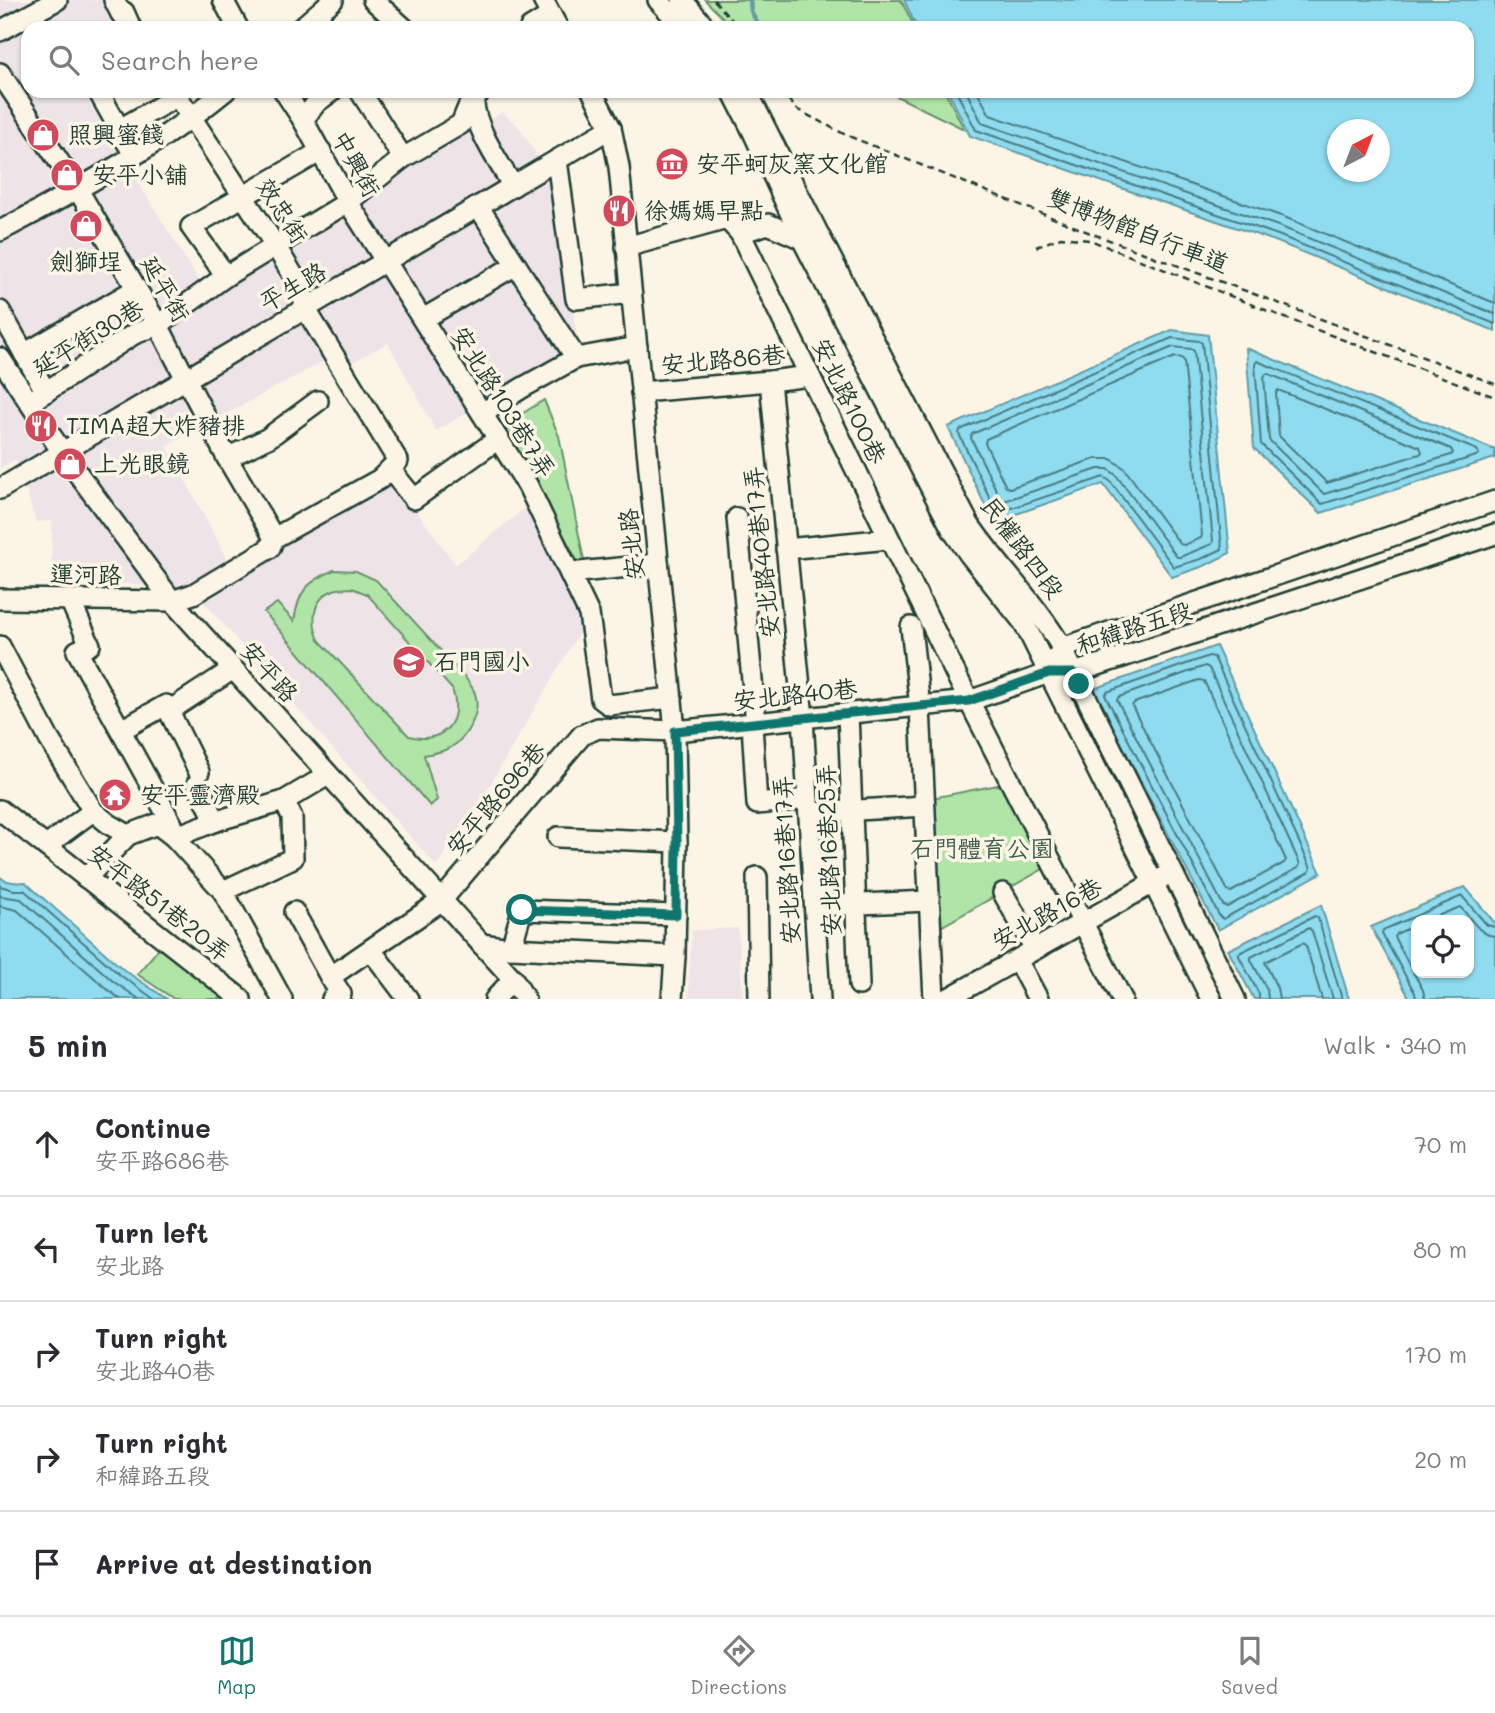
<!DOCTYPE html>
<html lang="en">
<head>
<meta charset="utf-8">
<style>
	body { margin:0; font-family:Mali,"LXGW WenKai TC",sans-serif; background:#f2f2f3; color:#2b2b33 }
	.controls { position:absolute; right:21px; bottom:21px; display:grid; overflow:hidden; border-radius:14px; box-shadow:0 2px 5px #0004 }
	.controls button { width:63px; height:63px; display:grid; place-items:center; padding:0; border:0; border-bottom:2px solid #e1e1e2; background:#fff; color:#2b2b33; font:35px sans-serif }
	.compass { position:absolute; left:1327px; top:119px; width:63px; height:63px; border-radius:50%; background:#fff; box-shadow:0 2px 5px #0004; rotate:42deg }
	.stop { position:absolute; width:21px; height:21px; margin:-16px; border:5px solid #0f766e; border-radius:50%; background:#fff }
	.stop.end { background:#0f766e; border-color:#fff; box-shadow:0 2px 7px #0008 }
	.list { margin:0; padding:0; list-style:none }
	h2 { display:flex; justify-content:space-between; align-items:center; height:91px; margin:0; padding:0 28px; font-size:30px }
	h2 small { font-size:23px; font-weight:400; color:#7c7c81 }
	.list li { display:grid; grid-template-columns:46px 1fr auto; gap:21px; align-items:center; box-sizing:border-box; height:105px; padding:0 28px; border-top:2px solid #e1e1e2 }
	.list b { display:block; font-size:26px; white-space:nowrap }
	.list p { margin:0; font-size:23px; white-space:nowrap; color:#7c7c81 }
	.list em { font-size:23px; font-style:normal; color:#7c7c81 }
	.icon { flex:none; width:38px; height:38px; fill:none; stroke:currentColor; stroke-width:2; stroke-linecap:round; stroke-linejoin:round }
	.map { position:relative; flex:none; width:1495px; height:999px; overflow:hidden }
	.search { position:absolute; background:#fff; box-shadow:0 2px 5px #0004; left:21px; right:21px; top:21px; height:77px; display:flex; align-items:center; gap:18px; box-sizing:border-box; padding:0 24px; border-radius:21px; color:#7c7c81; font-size:26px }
	.sheet { height:616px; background:#fff }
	nav { display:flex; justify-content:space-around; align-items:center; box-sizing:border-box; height:98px; border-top:2px solid #e1e1e2; background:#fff; font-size:19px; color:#7c7c81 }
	nav a { display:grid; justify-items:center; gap:4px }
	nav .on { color:#0f766e }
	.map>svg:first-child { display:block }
	.built { fill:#eee4e8 }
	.green { fill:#b1e5a7; stroke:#68916e; stroke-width:2; fill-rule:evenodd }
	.water { fill:#8fdbf0; stroke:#629ca5; stroke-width:2; fill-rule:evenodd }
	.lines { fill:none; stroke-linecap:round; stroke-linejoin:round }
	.shore { stroke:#4c7c7f; stroke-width:2 }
	.stream { stroke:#629ca5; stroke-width:4.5 }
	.minor-casing { stroke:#1f3d34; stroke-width:24 }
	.path { stroke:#1f3d34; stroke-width:2.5; stroke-dasharray:7 5; stroke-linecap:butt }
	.minor { stroke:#fcf5e5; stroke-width:19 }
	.route { stroke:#0f766e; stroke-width:9 }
	.labels { text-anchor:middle; stroke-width:7; stroke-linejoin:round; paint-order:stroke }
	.poi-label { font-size:24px; fill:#1f3d34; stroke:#fcf5e5; text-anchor:start }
	.street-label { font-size:24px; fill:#1f3d34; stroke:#fcf5e5 }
	.park-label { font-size:24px; fill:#3c5f4b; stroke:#fcf5e5 }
</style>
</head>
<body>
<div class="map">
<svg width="1495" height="999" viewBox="0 0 1495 999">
	<rect width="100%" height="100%" fill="#fcf5e5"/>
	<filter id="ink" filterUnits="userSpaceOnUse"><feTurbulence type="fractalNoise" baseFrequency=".0143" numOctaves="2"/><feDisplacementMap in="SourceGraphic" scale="14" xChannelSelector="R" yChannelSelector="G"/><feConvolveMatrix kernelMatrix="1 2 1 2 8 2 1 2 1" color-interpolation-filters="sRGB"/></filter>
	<g filter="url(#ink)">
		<g class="built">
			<path d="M0,0H116L125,13L101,28H28V91H82L206,292L502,112L519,127L552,178L578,343L568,354L436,431L388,343L351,363L343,351L167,446L229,562L184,590L51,576L52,521L36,522L16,459L0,468Z"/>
			<path d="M393,479L456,565L527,506L581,603L583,626L470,819L436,866L201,599L280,543Z"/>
			<path d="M738,928L743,999H688L692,930Z"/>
		</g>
		<g class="green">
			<path d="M705,0H901L915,28H733Z"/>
			<path d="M886,91H945L964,129Z"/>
			<path d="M544,400L559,436L585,565L578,562L504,425Z"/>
			<path d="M334,570L356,571L376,580L465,677C468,682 472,687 474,691C483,711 467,738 450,748C442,752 433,753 424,755L437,800L430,806L264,612L277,603L294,621C299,590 306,583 334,570ZM352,588L367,594L452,689C464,722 442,745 409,736L319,640C311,622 312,598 334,590C339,588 346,589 352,588Z"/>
			<path d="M1003,784L1043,869L937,929L932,798Z"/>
			<path d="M162,945L231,999H174L137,974Z"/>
		</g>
		<g class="water">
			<path d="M904,0H1495V331L1275,241L970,136L948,91H1467V28H917ZM1338,130H1380V172H1338Z"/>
			<path d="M1172,330L1208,335L1230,553L1204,566L1172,577L1103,484L993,522L948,427Z"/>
			<path d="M1246,348L1495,450V458L1321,513L1254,448Z"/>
			<path d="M1216,646L1321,873L1218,930L1093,689Z"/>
			<path d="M0,877C7,883 16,883 25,882L124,970L167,999H0Z"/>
			<path d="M1465,887L1495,923V999H1410L1371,927ZM1416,920H1469V973H1416Z"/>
			<path d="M1321,905L1349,999H1254L1228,950Z"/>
		</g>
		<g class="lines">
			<g class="shore">
				<path d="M956,91L976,130L1278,235L1495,324"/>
				<path d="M966,91L982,123L1281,227L1495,314"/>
				<path d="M977,91L990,115L1284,217L1495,303"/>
				<path d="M1172,338L1199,341L1202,343L1222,549L1201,559L1174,567L1110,481L1104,477L1000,512L996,511L959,434L960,430Z"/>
				<path d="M1173,347L1191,349L1194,351L1213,541L1212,544L1180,557H1177L1116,475L1108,469H1098L1004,501L1001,500L971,438L972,434Z"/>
				<path d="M1175,357L1182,358L1184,361L1202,535L1201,538L1184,545L1180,544L1124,468L1111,459H1095L1010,488L1006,487L985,443L986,439Z"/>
				<path d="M1257,361L1477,450L1479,454L1476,456L1322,504L1261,444L1255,364Z"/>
				<path d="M1266,374H1269L1451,449L1453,453L1451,455L1324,494L1269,440L1264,377Z"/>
				<path d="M1278,390L1420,447L1422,452L1420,454L1327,483L1279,436L1276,394Z"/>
				<path d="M1209,656L1214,657L1311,868L1309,872L1223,919L1220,917L1105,695L1107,692Z"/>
				<path d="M1205,666L1209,668L1300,864L1298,868L1227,907L1223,905L1117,700L1119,697Z"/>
				<path d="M1199,680L1204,681L1286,860L1284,863L1231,892L1228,891L1132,706L1134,703Z"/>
				<path d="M0,886L14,890H24L120,975L154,999"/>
				<path d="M0,896L21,899L114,982L139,999"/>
				<path d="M0,906L17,910L107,989L120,999"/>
				<path d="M1427,920L1460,907C1471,917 1478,935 1495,936"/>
				<path d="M1416,925L1396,934L1394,937L1423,990L1425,999"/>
				<path d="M1259,999V994L1239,956V953L1315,916L1318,918L1342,999"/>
				<path d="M1268,999L1267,990L1251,960V957L1309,928L1312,931L1333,999"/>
				<path d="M1279,999L1277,988L1265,962L1303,943L1306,946L1322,999"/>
				<path d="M1416,999L1415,993L1382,934L1383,930L1462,896L1487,925L1495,927"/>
			</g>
			<path class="stream" d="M750,0L751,11L760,28"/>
			<defs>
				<g id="minor">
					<path d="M114,0L121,14L124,12L131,28"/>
					<path d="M223,0L238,28"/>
					<path d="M373,0L404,28"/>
					<path d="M543,0L558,28"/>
					<path d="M658,0L684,28"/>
					<path d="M682,0L706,28"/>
					<path d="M301,28L333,0"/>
					<path d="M530,28L551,15"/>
					<path d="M0,31L57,0"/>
					<path d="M0,73L78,190L158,325L227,458L274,538"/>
					<path d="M98,91L134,155"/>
					<path d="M284,91L303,120L348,202L528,486L589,614L601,699L609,705L672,698"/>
					<path d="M360,91L403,158"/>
					<path d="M592,91L611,128L619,167L675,731L677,842L675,956L672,999"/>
					<path d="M732,91L753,132L802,239L953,531L969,554L1024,623L1211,999"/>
					<path d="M747,91L818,233L969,524C998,567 1036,603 1062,648L1235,999"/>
					<path d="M474,96C471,122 499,163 513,186"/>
					<path d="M303,120L317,102L332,91"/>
					<path d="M120,129L178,96"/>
					<path d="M557,160L576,299L631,293"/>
					<path d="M478,206L576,358L637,347"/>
					<path d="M0,231C78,190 157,147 225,91"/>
					<path d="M740,233L768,224L802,239L807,237"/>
					<path d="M626,247L727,219L740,233L969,701L1122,999"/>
					<path d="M226,276L191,227L321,151"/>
					<path d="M0,311L46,392"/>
					<path d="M423,319L516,265"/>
					<path d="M24,354L136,289"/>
					<path d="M0,358L62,452L172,601L513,979L525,999"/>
					<path d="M770,381L803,718L820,999"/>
					<path d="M641,392L770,381L810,376"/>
					<path d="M30,402L134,334L158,325L226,276L348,202L403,158L461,124L468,107L481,91"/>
					<path d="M482,413L522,388L576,358"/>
					<path d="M227,458L268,438L318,401"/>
					<path d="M390,469L414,499L498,439"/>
					<path d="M0,489L611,128"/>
					<path d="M737,518L756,723"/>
					<path d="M786,549L889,539"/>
					<path d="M570,573L658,564"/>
					<path d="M0,599L172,601L193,594L270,548L274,538L380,479L398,461L305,308L302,290L275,245L174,91"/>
					<path d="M70,600L90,645L77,651L172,824L174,837L223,891L282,999"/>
					<path d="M911,627L920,707L934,999"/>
					<path d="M0,646L49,739L93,811"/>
					<path d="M1056,659L1062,648L1495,501"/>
					<path d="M169,711L233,669"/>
					<path d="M848,714L859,985"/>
					<path d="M752,724L757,804L808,799"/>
					<path d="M121,730L166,705L199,772"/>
					<path d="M197,784L216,821"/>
					<path d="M0,810L241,999"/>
					<path d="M809,813L924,806"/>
					<path d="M558,837L677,842"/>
					<path d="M46,846L93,811L109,824L128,835L157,824L174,837L216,821L284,801L328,775"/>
					<path d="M757,877L759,999"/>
					<path d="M86,878L128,835"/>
					<path d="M223,891L293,858L292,817L284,801"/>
					<path d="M1003,893L1035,949"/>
					<path d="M815,906L929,901"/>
					<path d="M294,912L330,977"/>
					<path d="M481,944L511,948L675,956"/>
					<path d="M511,948L522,910L676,915"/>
					<path d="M371,950L408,999"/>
					<path d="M1017,960L1038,999"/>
					<path d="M332,999L341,994L330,977L441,901L582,735L598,728L675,731L969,701L1049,673H1074L1495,534"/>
					<path d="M495,999L513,979"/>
					<path d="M947,999L1162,878"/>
				</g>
			</defs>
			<use href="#minor" class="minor-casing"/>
			<g class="path">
				<path d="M714,0L739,28"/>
				<path d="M780,91L798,110L846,135L1093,234L1495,384"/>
				<path d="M1036,247L1061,237L1090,240L1288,319L1495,397"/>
			</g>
			<use href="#minor" class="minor"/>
		</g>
	</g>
	<g class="lines" filter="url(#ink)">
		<path class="route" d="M522,910L676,915L677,842L675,731L969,701L1049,673H1074L1079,684"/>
	</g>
	<defs>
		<symbol id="shop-disc" viewBox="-11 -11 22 22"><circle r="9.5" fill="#d1495b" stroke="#fcf5e5"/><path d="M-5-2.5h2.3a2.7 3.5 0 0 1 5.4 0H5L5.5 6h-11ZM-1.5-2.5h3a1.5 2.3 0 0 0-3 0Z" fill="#fff"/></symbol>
		<symbol id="museum-disc" viewBox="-11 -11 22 22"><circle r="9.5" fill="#d1495b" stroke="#fcf5e5"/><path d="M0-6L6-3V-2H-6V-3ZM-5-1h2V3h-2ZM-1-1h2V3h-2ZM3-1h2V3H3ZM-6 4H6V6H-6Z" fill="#fff"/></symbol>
		<symbol id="restaurant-disc" viewBox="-11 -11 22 22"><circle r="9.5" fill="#d1495b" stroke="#fcf5e5"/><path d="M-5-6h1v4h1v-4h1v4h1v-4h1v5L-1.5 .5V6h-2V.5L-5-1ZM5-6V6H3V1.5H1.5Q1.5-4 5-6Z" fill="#fff"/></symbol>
		<symbol id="school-disc" viewBox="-11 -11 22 22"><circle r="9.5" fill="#d1495b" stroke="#fcf5e5"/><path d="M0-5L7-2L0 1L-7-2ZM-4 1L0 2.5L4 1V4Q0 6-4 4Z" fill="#fff"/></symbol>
		<symbol id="temple-disc" viewBox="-11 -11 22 22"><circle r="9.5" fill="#d1495b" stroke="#fcf5e5"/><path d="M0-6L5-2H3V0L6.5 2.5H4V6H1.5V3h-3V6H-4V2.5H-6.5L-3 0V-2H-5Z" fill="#fff"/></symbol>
	</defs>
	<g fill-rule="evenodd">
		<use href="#shop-disc" x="24" y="116" width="38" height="38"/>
		<use href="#museum-disc" x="653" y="145" width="38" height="38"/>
		<use href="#shop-disc" x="48" y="156" width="38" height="38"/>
		<use href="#restaurant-disc" x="600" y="192" width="38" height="38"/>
		<use href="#shop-disc" x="67" y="207" width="38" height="38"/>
		<use href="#restaurant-disc" x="22" y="407" width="38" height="38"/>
		<use href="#shop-disc" x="51" y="445" width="38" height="38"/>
		<use href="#school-disc" x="390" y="643" width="38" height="38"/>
		<use href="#temple-disc" x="96" y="776" width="38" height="38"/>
	</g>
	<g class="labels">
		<g class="poi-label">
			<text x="68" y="143">照興蜜餞</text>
			<text x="696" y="172">安平蚵灰窯文化館</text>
			<text x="92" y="183">安平小舖</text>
			<text x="644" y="219">徐媽媽早點</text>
			<text x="86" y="270" text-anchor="middle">劍獅埕</text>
			<text x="66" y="434">TIMA超大炸豬排</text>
			<text x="94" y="472">上光眼鏡</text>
			<text x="434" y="670">石門國小</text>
			<text x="140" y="803">安平靈濟殿</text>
		</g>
		<g class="street-label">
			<text transform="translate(356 164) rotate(61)" y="8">中興街</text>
			<text transform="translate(282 211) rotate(57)" y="8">效忠街</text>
			<text transform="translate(1138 231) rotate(21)" y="8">雙博物館自行車道</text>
			<text transform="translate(293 287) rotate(-30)" y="8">平生路</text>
			<text transform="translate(165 289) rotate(60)" y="8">延平街</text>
			<text transform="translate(88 338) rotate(-31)" y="8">延平街30巷</text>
			<text transform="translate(723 360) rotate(-5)" y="8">安北路86巷</text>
			<text transform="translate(849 401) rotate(64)" y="8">安北路100巷</text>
			<text transform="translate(503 402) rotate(58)" y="8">安北路103巷7弄</text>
			<text transform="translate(632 544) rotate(-96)" y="8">安北路</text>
			<text transform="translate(1022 548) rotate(53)" y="8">民權路四段</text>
			<text transform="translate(762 552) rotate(-96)" y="8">安北路40巷17弄</text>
			<text transform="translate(86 575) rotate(1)" y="8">運河路</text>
			<text transform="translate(1134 628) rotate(-18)" y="8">和緯路五段</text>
			<text transform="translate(269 672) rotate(48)" y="8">安平路</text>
			<text transform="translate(795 695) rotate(-6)" y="8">安北路40巷</text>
			<text transform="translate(496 799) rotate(-50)" y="8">安平路696巷</text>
			<text transform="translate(829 850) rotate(-92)" y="8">安北路16巷25弄</text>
			<text transform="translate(787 860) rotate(-93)" y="8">安北路16巷17弄</text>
			<text transform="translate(159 903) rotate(38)" y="8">安平路51巷20弄</text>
			<text transform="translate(1047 914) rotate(-29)" y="8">安北路16巷</text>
		</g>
		<g class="park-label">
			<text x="982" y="857">石門體育公園</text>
		</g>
	</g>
</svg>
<div class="controls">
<button><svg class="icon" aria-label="locate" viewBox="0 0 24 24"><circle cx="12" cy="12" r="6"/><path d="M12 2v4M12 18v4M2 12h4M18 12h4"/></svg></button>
</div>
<svg class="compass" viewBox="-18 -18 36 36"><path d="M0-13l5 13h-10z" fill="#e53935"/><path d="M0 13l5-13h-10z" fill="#7c7c81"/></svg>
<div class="stop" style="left:522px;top:910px"></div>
<div class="stop end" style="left:1079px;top:684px"></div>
<div class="search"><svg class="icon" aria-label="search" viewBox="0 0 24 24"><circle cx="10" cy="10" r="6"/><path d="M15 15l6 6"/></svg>Search here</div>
</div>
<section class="sheet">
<h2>5 min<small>Walk · 340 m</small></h2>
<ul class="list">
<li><svg class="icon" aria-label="ahead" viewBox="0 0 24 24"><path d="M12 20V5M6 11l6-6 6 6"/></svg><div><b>Continue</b><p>安平路686巷</p></div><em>70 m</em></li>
<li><svg class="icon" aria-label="left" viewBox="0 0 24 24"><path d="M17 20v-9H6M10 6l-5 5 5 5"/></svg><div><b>Turn left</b><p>安北路</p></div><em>80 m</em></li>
<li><svg class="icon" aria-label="right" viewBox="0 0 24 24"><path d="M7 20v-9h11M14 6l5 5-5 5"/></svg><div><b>Turn right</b><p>安北路40巷</p></div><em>170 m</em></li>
<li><svg class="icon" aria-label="right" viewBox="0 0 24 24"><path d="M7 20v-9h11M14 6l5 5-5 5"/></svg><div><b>Turn right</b><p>和緯路五段</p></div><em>20 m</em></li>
<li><svg class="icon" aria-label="arrive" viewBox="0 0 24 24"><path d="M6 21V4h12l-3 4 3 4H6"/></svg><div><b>Arrive at destination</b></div></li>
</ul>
</section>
<nav>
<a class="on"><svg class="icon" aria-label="map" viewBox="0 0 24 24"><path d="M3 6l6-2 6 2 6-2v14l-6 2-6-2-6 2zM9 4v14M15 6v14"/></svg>Map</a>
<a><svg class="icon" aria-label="directions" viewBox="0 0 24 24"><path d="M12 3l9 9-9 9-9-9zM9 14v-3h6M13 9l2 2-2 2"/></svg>Directions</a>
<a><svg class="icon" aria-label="saved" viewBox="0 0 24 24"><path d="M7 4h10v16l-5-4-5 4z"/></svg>Saved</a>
</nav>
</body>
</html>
